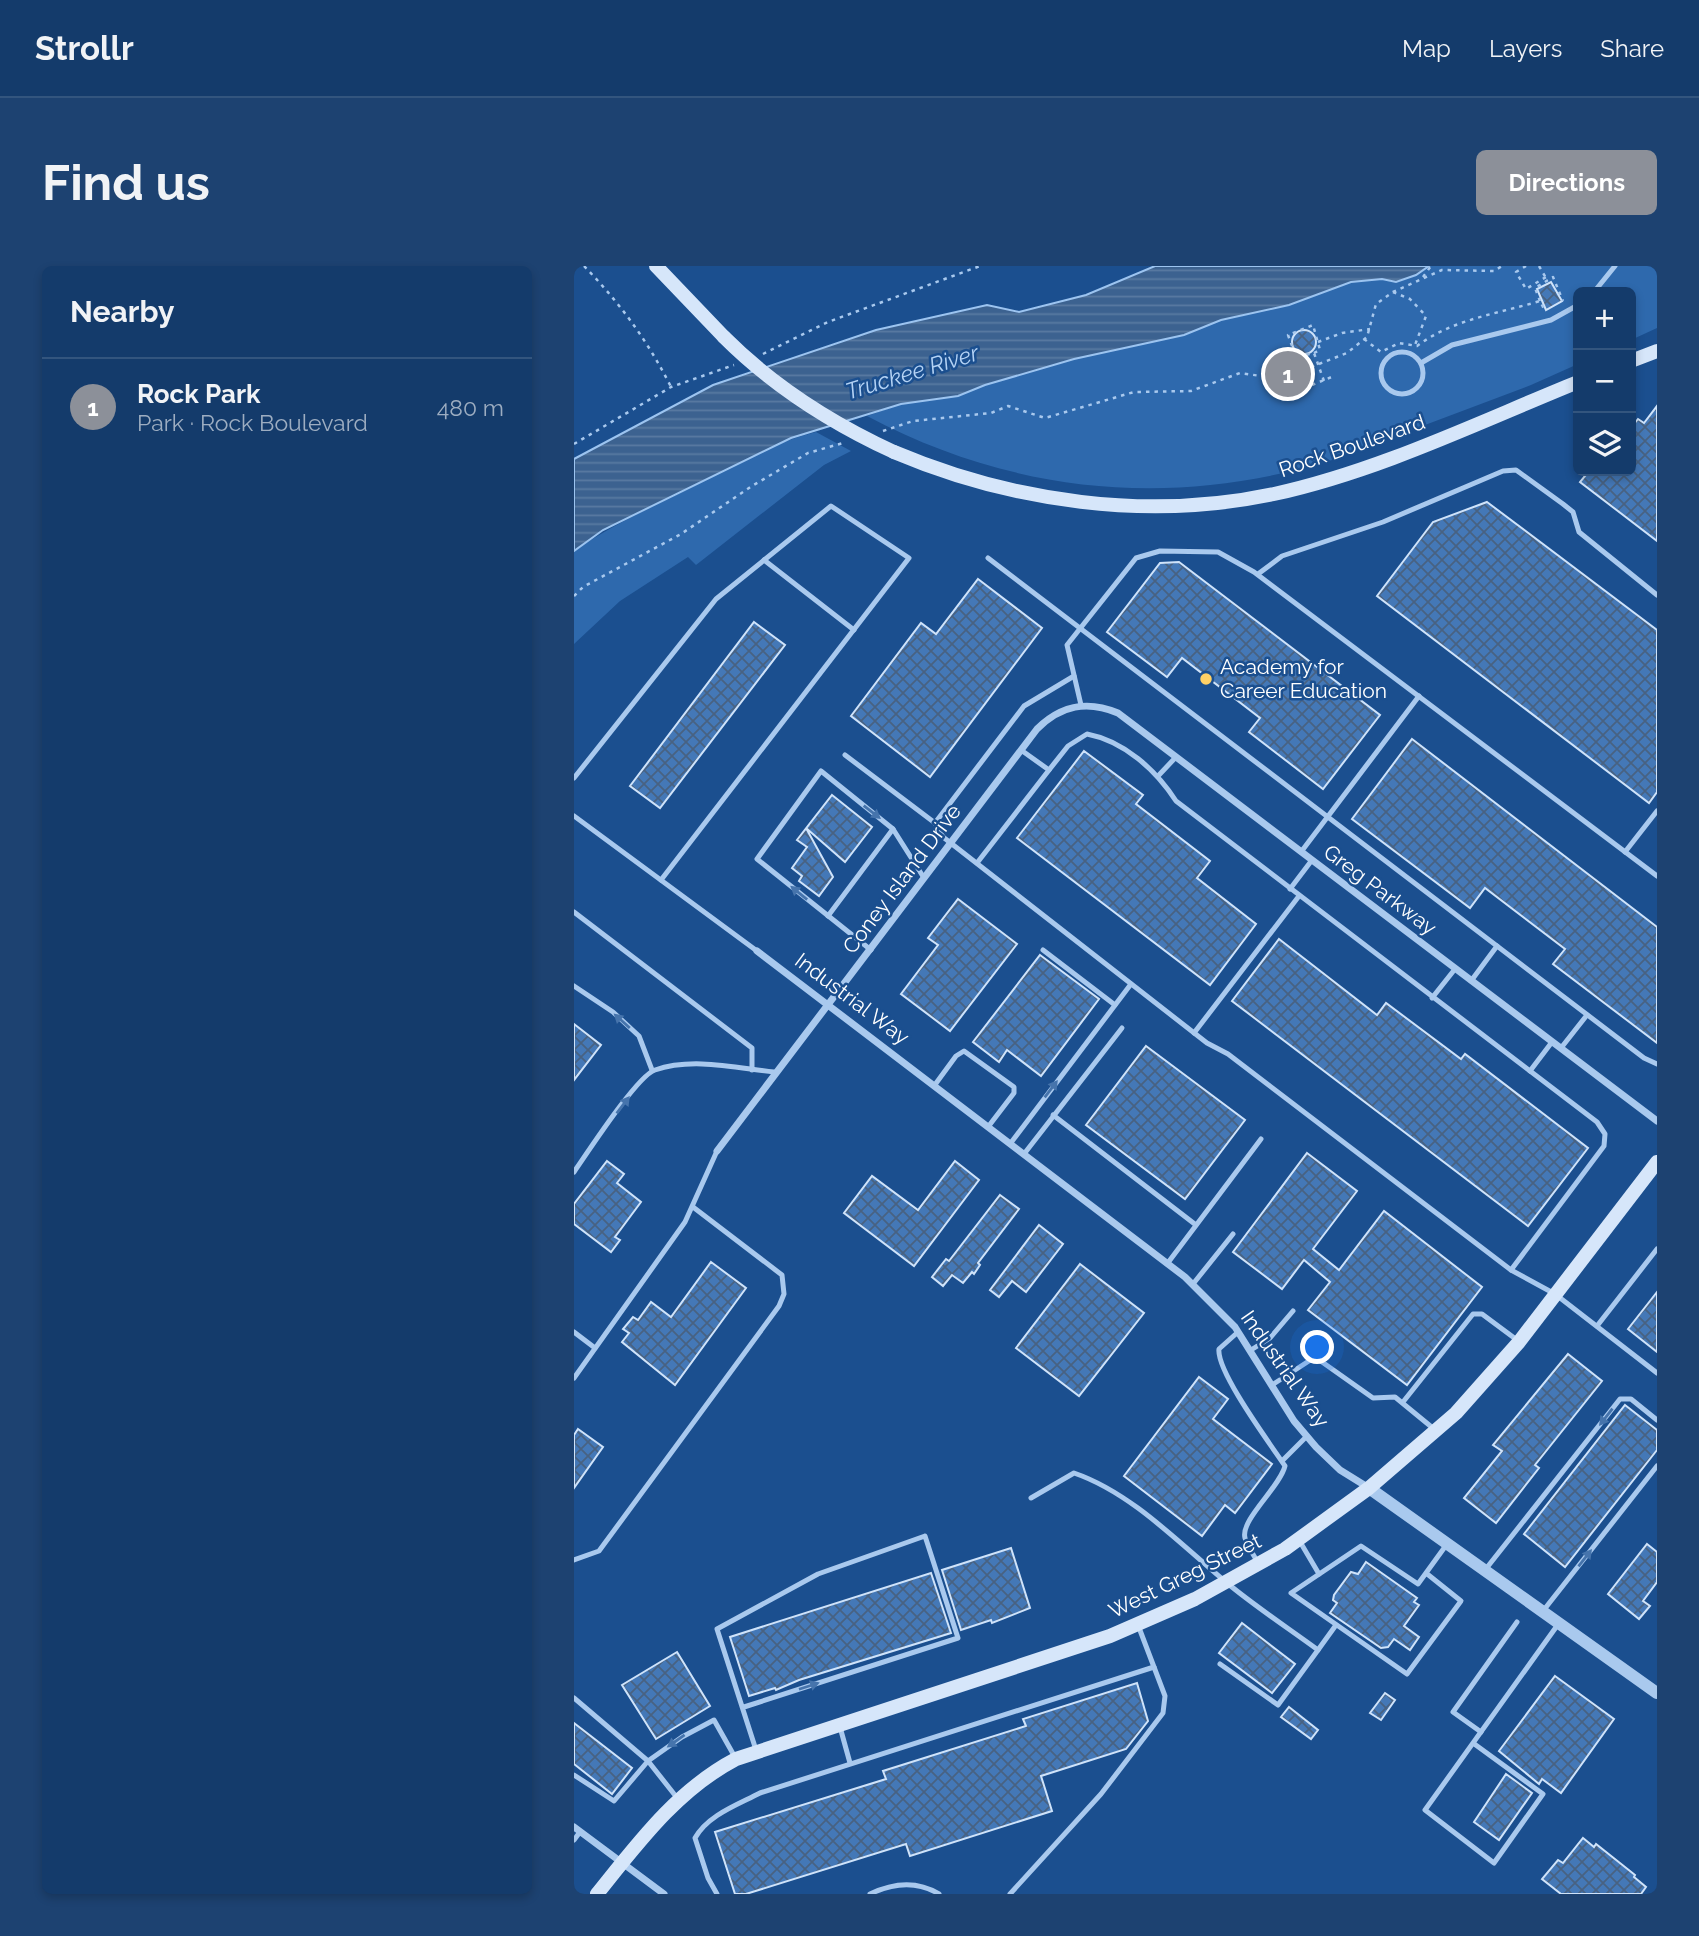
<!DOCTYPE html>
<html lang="en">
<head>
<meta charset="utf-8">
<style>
	body { margin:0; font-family:Raleway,sans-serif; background:#1d4271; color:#f1f3f6 }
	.controls { position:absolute; right:21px; top:21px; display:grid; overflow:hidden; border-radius:10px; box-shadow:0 4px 10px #0003 }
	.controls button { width:63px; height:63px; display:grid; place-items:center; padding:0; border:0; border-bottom:2px solid #33557e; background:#143b6b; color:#f1f3f6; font:35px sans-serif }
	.you { position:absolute; left:744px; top:1082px; width:24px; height:24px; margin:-18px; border:5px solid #fff; border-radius:50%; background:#1a73e8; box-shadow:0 0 0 10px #1a73e833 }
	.badge { display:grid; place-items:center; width:46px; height:46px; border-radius:50%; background:#8c9099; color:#fff; font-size:23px; font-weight:700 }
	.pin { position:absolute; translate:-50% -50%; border:4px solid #fff; box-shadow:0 2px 7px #0006 }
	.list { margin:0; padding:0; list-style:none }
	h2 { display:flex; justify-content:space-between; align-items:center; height:91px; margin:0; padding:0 28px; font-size:30px }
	h2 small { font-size:23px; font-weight:400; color:#9dadc1 }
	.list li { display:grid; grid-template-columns:46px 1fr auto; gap:21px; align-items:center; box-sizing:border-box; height:98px; padding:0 28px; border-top:2px solid #33557e }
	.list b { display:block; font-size:26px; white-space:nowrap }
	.list p { margin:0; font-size:23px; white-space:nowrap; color:#9dadc1 }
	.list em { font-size:23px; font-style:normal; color:#9dadc1 }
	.icon { flex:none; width:38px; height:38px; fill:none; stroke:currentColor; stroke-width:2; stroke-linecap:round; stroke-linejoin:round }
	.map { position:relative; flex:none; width:1083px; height:1628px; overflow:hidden; border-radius:10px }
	header { display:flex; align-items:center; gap:42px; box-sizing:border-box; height:98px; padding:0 35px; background:#143b6b; border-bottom:2px solid #33557e }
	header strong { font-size:33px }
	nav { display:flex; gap:38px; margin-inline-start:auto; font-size:24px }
	.intro { display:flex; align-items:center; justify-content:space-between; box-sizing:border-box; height:168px; padding:0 42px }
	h1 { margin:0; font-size:49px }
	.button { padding:18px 32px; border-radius:10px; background:#8c9099; color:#fff; font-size:24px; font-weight:700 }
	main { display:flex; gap:42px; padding:0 42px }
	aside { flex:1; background:#143b6b; border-radius:10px; box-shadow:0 4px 10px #0003 }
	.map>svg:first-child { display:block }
	.park { fill:#2e69ad }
	.water { fill:url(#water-rules); stroke:#9cc4f0; stroke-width:2 }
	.building { fill:url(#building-cross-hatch); stroke:#cfe3fa; stroke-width:2 }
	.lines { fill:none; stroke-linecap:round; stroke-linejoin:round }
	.path { stroke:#a9c9ee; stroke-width:2.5; stroke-dasharray:3.5 5; stroke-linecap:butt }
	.service { stroke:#a9c9ee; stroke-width:5 }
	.minor { stroke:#a9c9ee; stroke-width:7 }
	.tertiary { stroke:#a9c9ee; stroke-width:12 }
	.secondary { stroke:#d6e6fa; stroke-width:14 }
	.secondary-bridge { stroke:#d6e6fa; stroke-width:14 }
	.oneway { fill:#4674ac }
	.poi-dot { fill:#ffd166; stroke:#1b4f8f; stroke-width:2.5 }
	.labels { text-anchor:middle; stroke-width:5; stroke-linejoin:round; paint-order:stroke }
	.street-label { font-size:21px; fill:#fff; stroke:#1b4f8f }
	.poi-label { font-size:21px; fill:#fff; stroke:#1b4f8f; text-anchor:start }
	.water-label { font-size:23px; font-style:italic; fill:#b5d3f5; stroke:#1b4f8f }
</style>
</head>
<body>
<header>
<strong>Strollr</strong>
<nav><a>Map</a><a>Layers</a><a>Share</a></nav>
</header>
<div class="intro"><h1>Find us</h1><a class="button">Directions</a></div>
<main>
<aside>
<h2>Nearby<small></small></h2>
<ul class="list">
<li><span class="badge">1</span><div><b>Rock Park</b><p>Park · Rock Boulevard</p></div><em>480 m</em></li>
</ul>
</aside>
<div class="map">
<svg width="1083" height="1628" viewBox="0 0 1083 1628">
	<defs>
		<pattern id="water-rules" width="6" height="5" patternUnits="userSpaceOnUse" patternTransform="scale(1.75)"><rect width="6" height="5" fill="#3c6290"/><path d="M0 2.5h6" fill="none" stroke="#597aa1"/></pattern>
		<pattern id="building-cross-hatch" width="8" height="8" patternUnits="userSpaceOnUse" patternTransform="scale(1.75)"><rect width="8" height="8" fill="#4478b7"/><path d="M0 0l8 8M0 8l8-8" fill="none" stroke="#486282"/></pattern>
	</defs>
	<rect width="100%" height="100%" fill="#1b4f8f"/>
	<g class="park">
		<path d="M855,0H1083V62L1057,74V26H1004V98L957,119L758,194C598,243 440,228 293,150L327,138L384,130L411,119L500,93L610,69L647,54L715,39L777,16L808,13L822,16L842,9Z"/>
		<path d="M242,166L277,185L250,199L122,299L114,291L46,335L0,378V285C36,260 75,243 114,223C154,201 197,177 242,166Z"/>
	</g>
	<path class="water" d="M581,0H855L842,9L822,16L808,13L777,16L715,39L647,54L610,69L500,93L411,119L384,130L327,138L217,172L29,264L0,285V193L139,119L302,64L413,39L445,46L512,29Z"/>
	<g class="building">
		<path d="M977,16L988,35L972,44L963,23Z"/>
		<circle cx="730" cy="76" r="12"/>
		<path d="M1083,140V275L1006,216L1015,205H1057V162L1064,153L1070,157Z"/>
		<path d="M913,236L1083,364V526L1075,537L803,330L859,256Z"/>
		<path d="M605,296L806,449L749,523L675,466L686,452L608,392L593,411L533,366L586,297Z"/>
		<path d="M404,313L468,362L356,511L277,450L347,357L362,368Z"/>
		<path d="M180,356L211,379L86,542L56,520Z"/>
		<path d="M838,473L1083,661V777L979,698L991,683L911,622L896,642L778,553Z"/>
		<path d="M510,485L569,529L562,538L636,595L623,612L682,658L636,719L443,572Z"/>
		<path d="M258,529L298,561L271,596L232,562L259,611L245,630L225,615L228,610L218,602L233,581L223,574Z"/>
		<path d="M384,633L443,678L376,765L327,728L364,679L354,672Z"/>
		<path d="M705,673L803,749L812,737L887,793L891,788L1014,882L954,960L658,735Z"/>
		<path d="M466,689L525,733L467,810L433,784L425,796L399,776Z"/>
		<path d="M0,758L27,779L0,814Z"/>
		<path d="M572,780L671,854L611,933L512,859Z"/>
		<path d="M733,887L783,925L739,983L765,1004L810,945L908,1021L833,1119L734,1044L756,1016L730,994L708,1023L659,986Z"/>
		<path d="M33,895L50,908L43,917L67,936L41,971L46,974L37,986L0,958V938Z"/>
		<path d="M381,895L405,914L340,1000L270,947L298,910L344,944Z"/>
		<path d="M426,929L445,943L404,997L406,999L400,1008L398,1006L389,1017L378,1009L369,1020L358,1011L372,993L375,995Z"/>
		<path d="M465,959L489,978L452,1026L438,1015L425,1031L416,1024Z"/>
		<path d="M137,996L172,1022L101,1119L48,1076L55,1067L49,1063L59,1051L64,1054L77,1036L97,1051Z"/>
		<path d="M506,998L570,1047L505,1130L442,1082Z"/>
		<path d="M1083,1026V1086L1054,1063Z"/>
		<path d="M994,1088L1028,1115L961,1199L965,1202L922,1257L890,1232L928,1185L919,1179Z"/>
		<path d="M625,1111L654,1133L639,1153L698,1198L661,1247L651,1239L628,1270L550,1210Z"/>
		<path d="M1051,1139L1083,1164V1184L991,1301L950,1268Z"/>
		<path d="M4,1163L29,1181L0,1222V1169Z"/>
		<path d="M1073,1278L1083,1286V1316L1069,1335L1076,1340L1065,1353L1034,1328Z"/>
		<path d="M437,1282L456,1342L418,1357L417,1354L387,1364L368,1304Z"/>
		<path d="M792,1296L843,1332L840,1336L845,1339L830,1360L845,1371L836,1384L820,1373L814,1381L807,1382L756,1347L763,1337L759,1334L760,1329L777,1306L784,1308Z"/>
		<path d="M357,1307L377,1367L225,1414L202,1424L201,1422L175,1430L156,1371Z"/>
		<path d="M668,1357L721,1398L698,1427L645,1387Z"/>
		<path d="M103,1386L136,1440L82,1473L48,1419Z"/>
		<path d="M981,1410L1040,1453L987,1527L968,1513L965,1518L925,1485Z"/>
		<path d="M563,1417L574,1455L552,1483L467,1510L478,1545L336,1590L332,1578L172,1628H161L141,1566L312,1513L309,1505L452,1460L449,1453Z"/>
		<path d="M811,1427L821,1434L807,1454L796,1447Z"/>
		<path d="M715,1441L744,1464L737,1473L707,1451Z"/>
		<path d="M0,1457L58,1502L38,1528L0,1498Z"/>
		<path d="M932,1508L958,1527L925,1574L900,1556Z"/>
		<path d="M1009,1572L1020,1581L1022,1578L1061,1609L1060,1611L1072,1621L1067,1628H987L968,1613L984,1594L989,1597Z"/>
	</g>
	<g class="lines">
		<g class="path">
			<path d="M10,0C45,36 74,75 97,121"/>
			<path d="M952,0L942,6L952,23L972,11"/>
			<path d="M965,0L972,12"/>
			<path d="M849,11L857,0"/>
			<path d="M819,26L836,33L852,50L841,79"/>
			<path d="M966,35L961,22L979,11L989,35"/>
			<path d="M790,73L807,86L825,77L843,80C879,53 923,48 966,35L971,45"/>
			<path d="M744,76L768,67L796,63"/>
			<path d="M740,87L746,84L739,59L714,69L722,91L740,87L750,115"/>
			<path d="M189,88L254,56L406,0"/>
			<path d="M738,119L760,110"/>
			<path d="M309,165L339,155L417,147L434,140L471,152L560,126L617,125L666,107L694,111L722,107L773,87L793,71L802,38L819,26L868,4L920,5L928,0"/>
			<path d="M0,178L97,121L160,99"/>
			<path d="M0,330L9,321L107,268L178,220L234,187L269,177"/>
		</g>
		<g class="service">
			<path d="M1020,26L1041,0"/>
			<circle cx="828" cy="107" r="21"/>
			<path d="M847,97L878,79L977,54L1004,39"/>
			<path d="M414,292L1070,792L1083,798"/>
			<path d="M190,294L280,364"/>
			<path d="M684,308L708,290L809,256L929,205L942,204L989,238L999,246L1005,266L1083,329"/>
			<path d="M500,410L450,440L361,557L369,571L633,777L654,788L937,1004L981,1028L1083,1107"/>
			<path d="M507,439L493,379L562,292L586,285L644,286L680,306L1083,610"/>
			<path d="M271,489L361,557"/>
			<path d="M475,504L494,480L513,468C550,475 582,504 602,535L1023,856L1031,868L1030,880L937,1004"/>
			<path d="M585,509L602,491"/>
			<path d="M0,512L142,333L257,240L335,292L87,614"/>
			<path d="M0,550L183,685"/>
			<path d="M727,586L845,430"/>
			<path d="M1051,586L1083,545"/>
			<path d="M403,597L475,504L447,484"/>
			<path d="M716,623L738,594"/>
			<path d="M0,646L178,782V804"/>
			<path d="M254,650L319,563"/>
			<path d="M297,684L183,593L247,505L319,563L350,612"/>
			<path d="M469,684L541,739"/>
			<path d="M897,715L923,680"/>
			<path d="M0,720L39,746L65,770L78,804"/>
			<path d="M858,732L881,703"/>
			<path d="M620,767L725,630"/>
			<path d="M987,782L1013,749"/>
			<path d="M956,805L978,776"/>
			<path d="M360,820L382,790L390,785L440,821V827L414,861"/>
			<path d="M479,849L622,959"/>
			<path d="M436,878L557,718"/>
			<path d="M450,888L548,762"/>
			<path d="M0,906C14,886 63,810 81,804C118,791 163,802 200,806"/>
			<path d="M593,998L687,873"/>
			<path d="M619,1018L659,968"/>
			<path d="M1023,1060L1083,983"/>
			<path d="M0,1066L21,1082"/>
			<path d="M664,1066L645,1083C642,1105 697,1179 711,1200C706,1221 666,1254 671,1272C673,1280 680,1289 684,1297"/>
			<path d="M677,1084L696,1072L719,1045"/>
			<path d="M0,1112L111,956L143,885"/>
			<path d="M698,1119L741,1091L799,1132L821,1131L860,1163"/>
			<path d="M829,1136L899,1048H908L943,1074"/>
			<path d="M708,1195L733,1170"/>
			<path d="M457,1232L500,1207C558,1227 606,1278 653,1317C682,1341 714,1362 744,1384L704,1439L646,1398"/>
			<path d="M725,1274L745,1308"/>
			<path d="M0,1294L25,1285L205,1040L210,1028L208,1009L119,941"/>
			<path d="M911,1304L1046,1133H1057L1083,1154"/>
			<path d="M852,1307L887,1335L833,1408L717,1327L787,1280L844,1318L873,1278"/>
			<path d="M969,1345L1083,1200"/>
			<path d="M744,1384L762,1359"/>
			<path d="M0,1432L74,1495L104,1533"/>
			<path d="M170,1441L384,1372L351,1270L244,1308L143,1363L182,1484"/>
			<path d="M266,1461L276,1497"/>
			<path d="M907,1466L879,1446L943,1356"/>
			<path d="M899,1477L969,1528L920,1597L851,1544L985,1357"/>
			<path d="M0,1509L40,1535L74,1495L108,1471L140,1454L162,1493"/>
			<path d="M0,1574L6,1566"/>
			<path d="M143,1628L134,1612L121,1572C134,1549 163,1539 186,1527L580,1401"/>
			<path d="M296,1628C319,1617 342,1614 365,1628"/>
			<path d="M436,1628L527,1528L589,1447L591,1430L564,1359"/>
		</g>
		<g class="minor">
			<path d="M183,685L611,1011L661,1061L720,1155L742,1181L766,1204L795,1222"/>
			<path d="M143,885L463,463C487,439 513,434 544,447L1083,855"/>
			<path d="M0,1561L90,1628"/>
		</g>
		<path class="tertiary" d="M795,1222L1083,1427"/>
		<g class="secondary">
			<path d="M82,0L150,71"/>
			<path d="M1057,95L1083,85"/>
			<path d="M320,186C438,236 574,255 700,228C805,205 905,156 1004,116"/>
			<path d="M23,1628C64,1577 103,1524 162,1493L536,1370L621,1333L711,1283L795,1222L882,1147L945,1076L1083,896"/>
		</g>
		<path class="secondary-bridge" d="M150,71C199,120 257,157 320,186"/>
	</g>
	<defs><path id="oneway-solid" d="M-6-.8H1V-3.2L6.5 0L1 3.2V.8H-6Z" transform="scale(1.75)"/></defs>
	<g class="oneway">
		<use href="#oneway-solid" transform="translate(298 546) rotate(38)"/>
		<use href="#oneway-solid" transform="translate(225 627) rotate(-141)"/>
		<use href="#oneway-solid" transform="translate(48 755) rotate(-138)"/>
		<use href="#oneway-solid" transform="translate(477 823) rotate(-53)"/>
		<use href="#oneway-solid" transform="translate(49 839) rotate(-53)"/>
		<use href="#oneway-solid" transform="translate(1032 1151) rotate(128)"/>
		<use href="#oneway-solid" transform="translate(1011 1292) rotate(-52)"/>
		<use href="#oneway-solid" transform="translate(235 1420) rotate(-18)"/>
		<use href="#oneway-solid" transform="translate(102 1475) rotate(145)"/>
	</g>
	<circle class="poi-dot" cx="632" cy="413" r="7"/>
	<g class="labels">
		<g class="street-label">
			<text transform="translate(778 180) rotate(-19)" y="7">Rock Boulevard</text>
			<text transform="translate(328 613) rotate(-53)" y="7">Coney Island Drive</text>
			<text transform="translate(806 624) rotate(37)" y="7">Greg Parkway</text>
			<text transform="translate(278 733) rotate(37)" y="7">Industrial Way</text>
			<text transform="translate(711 1103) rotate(55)" y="7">Industrial Way</text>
			<text transform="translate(611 1310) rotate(-26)" y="7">West Greg Street</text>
		</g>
		<g class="poi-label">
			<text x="646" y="408">Academy for<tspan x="646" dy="24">Career Education</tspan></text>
		</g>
		<g class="water-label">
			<text transform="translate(338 106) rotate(-17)" y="8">Truckee River</text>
		</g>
	</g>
</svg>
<div class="controls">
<button>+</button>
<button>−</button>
<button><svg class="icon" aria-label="layers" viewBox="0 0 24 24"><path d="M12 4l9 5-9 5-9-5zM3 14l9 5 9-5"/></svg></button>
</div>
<div class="you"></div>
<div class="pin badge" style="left:714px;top:108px">1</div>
</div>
</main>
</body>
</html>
